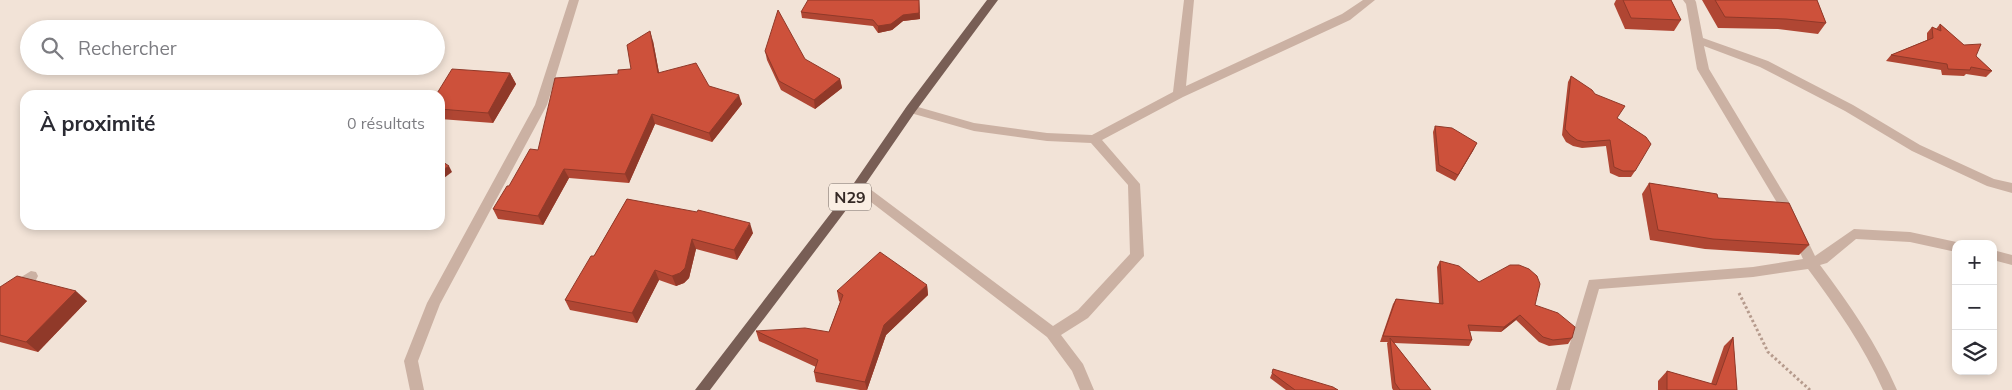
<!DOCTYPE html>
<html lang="fr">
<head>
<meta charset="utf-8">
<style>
	body { margin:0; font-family:Mulish,sans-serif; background:#f7f7f7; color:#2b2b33 }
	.controls { position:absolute; right:15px; bottom:15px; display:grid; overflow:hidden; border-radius:10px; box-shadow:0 2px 8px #0003 }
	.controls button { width:45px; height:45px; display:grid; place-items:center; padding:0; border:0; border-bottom:1px solid #e1e1e2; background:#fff; color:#2b2b33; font:25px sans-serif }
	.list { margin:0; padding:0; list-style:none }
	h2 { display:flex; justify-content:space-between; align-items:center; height:65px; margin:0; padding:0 20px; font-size:21px }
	h2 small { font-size:16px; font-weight:400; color:#7c7c81 }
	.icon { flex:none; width:28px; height:28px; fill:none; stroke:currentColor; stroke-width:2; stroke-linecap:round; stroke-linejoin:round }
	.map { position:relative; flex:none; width:2012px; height:390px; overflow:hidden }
	.search { position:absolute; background:#fff; box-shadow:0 2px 8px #0003; left:20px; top:20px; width:425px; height:55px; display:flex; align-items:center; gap:12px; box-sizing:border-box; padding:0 18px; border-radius:28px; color:#7c7c81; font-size:19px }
	.panel { position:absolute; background:#fff; box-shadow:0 2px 8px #0003; left:20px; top:90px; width:425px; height:140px; border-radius:15px }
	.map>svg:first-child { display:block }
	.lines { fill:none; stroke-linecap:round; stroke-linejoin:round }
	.path { stroke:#b69b8d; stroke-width:3; stroke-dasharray:2.5 2.5; stroke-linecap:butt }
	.minor { fill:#cbb1a3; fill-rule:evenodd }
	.major { fill:#785e55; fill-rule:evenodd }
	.wall { fill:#b04633 }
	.shaded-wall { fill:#903929 }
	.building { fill:#cd513b; stroke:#903929 }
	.labels { text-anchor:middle; stroke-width:4; stroke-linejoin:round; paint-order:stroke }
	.shield { fill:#faeee3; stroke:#70645e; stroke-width:1 }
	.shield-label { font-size:16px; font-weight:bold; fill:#352925 }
</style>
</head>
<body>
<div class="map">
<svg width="2012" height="390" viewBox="0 0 2012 390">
	<rect width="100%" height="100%" fill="#f2e3d7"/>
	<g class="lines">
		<path class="path" d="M1739,293L1768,352L1810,390"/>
		<g class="minor">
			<path d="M569,0H579L547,105L440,304L418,361L424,390H410L404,361L427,303L535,105Z"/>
			<path d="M1184,0H1194L1186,86L1342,14L1363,0H1375L1350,20L1183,97L1102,140L1140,184L1144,256L1088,318L1061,335L1083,364L1094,390H1080L1072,371L1047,337L854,189L852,186L854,183H862L1053,326L1078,310L1130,254L1128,185L1091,143L1047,141L974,131L907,112L905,109L911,105L974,123L1047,133L1092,135L1173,92Z"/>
			<path d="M1683,0H1695L1696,2L1703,38L1768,61L1853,105L1920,145L1994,179L2012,183V193L1987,186L1912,151L1845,111L1760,67L1704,46L1709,69L1789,202L1815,256L1854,229L1910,232L1961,243L1956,244V252L1910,242L1856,239L1827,263L1820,265C1850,305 1877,344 1897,390H1883C1864,346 1836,307 1808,269L1753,277L1599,289L1570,390H1556L1589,280L1753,267L1803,259L1779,206L1697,69L1686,4Z"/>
			<path d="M1993,250L2012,255V265L1993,260Z"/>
			<path d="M31,271L36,272L38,276L36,280L0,303V290Z"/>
		</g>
		<path class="major" d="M987,0H998L915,112L862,189L710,390H695L854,183L907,106Z"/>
	</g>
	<g class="wall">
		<path d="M919,0L920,19L903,21L892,30L878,33L873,26L802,18L801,12Z"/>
		<path d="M1616,0H1671L1681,20L1674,31L1625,29L1614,4Z"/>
		<path d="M1702,0H1817L1826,23L1818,34L1778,29L1718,28Z"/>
		<path d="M1940,24L1992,71L1986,77L1966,74L1964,76L1942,75L1941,70L1886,61L1891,55L1927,40V33L1932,27L1936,29Z"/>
		<path d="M653,41L659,73L709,86L742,104L712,142L655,124L629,183L569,178L543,225L498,219L493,209L538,150L618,74L631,69Z"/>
		<path d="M765,51L840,79L842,88L815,109L781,90L767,60Z"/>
		<path d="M510,73L516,84L493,123L440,119V95Z"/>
		<path d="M1571,76L1595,94L1617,118L1635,171L1631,177H1619L1610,173L1606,146L1582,148L1573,146L1566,142L1562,135L1568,82Z"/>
		<path d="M1435,126L1474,149L1455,181L1436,171L1433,132Z"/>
		<path d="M1649,183L1718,198L1809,245L1799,255L1705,249L1650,240L1642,194Z"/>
		<path d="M627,199L753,233L737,260L696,249L689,278L684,283L676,286L659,280L637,323L570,310L565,300L594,256Z"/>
		<path d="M1440,261L1479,282L1535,305L1572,338L1568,344L1549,346L1539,342L1516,320L1501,332L1470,331L1472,340L1469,346L1394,343L1431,390H1393L1392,388L1387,343L1388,342H1380L1393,304L1396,299L1439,304L1437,267Z"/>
		<path d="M927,285L928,295L886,335L867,390H860L816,382L814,372L816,367L759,341L756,331L829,332L840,302L839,301L837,291Z"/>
		<path d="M0,287L87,301L38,352L0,342Z"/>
		<path d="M1733,337L1737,390H1658V381L1667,371L1711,384L1724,346Z"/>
		<path d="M1272,373L1338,390H1286L1270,378Z"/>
	</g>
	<g class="shaded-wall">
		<path d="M919,0L920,19L903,21L892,30L878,33V26Z"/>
		<path d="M650,31L653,41L661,83L658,73Z"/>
		<path d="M510,73L516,84L493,123L488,113Z"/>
		<path d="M840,79L842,88L815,109L814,100Z"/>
		<path d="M739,95L742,104L712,142L709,133Z"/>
		<path d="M652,114L655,124L629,183L625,174Z"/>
		<path d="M1477,143L1474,149L1455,181L1458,175Z"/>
		<path d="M449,166L452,172L440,181V172Z"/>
		<path d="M564,169L569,178L543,225L538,216Z"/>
		<path d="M750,223L753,233L737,260L734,250Z"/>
		<path d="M692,239L696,249L689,278L684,283L676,286L672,276Z"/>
		<path d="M655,270L659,280L637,323L632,313Z"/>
		<path d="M927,285L928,295L886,335L867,390L865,382L884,325Z"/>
		<path d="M76,291L87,301L38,352L26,342Z"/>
		<path d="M1520,315L1516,320L1501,332L1504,327Z"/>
	</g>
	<g class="building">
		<path d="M808,0H919V13L903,15L891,24L878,26L873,20L801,12Z"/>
		<path d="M1623,0H1671L1681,20L1631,18Z"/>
		<path d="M1715,0H1817L1826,23L1786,19L1725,17Z"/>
		<path d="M778,10L805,59L840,79L814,100L779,81L765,51Z"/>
		<path d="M1940,24L1964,45L1981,44L1976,56L1992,71L1971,67L1970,70L1948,69L1947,64L1891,55L1933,38L1932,27L1941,31Z"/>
		<path d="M650,31L658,73L696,63L709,86L739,95L709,133L652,114L625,174L564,169L538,216L493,209L507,186H509L530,149L538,150L555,78L618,74V70L631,69L627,45Z"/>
		<path d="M452,69L510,73L488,113L440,109V95H436Z"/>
		<path d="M1571,76L1592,90L1595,94L1625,106L1617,118L1646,137L1651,144L1635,171H1623L1614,167L1610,140L1585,142L1577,140L1570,135L1565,129Z"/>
		<path d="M1435,126L1452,128L1477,143L1458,175L1439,165Z"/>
		<path d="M440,160L449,166L440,172Z"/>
		<path d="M1649,183L1717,194L1718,198L1789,203L1809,245L1713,239L1658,230Z"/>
		<path d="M627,199L697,212L698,210L750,223L734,250L692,239L685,268L680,273L672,276L655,270L632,313L565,300L591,256H594Z"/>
		<path d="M880,252L927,285L884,325L865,382L814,372L818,360L756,331L805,328L829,332L843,295L837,291Z"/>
		<path d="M1440,261L1459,266L1479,282L1510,265H1519L1529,269L1537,276L1540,284L1535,305L1558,313L1575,327L1572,338L1553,340L1543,337L1520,315L1504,327L1468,325L1472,340L1383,336L1396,299L1443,304Z"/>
		<path d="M17,276L76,291L26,342L0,335V287Z"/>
		<path d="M1733,337L1737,390H1667V371L1716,385Z"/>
		<path d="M1390,338L1431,390H1400L1395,383Z"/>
		<path d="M1273,369L1333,387L1338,390H1295L1272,373Z"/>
	</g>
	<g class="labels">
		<rect class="shield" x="829" y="183.5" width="42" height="27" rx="4"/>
		<g class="shield-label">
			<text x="850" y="203">N29</text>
		</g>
	</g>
</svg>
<div class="controls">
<button>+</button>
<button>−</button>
<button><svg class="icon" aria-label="layers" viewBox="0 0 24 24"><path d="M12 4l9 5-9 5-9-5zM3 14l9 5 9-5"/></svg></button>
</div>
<div class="search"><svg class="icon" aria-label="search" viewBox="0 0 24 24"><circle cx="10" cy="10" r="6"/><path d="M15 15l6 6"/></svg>Rechercher</div>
<section class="panel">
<h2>À proximité<small>0 résultats</small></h2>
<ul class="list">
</ul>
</section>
</div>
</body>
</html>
